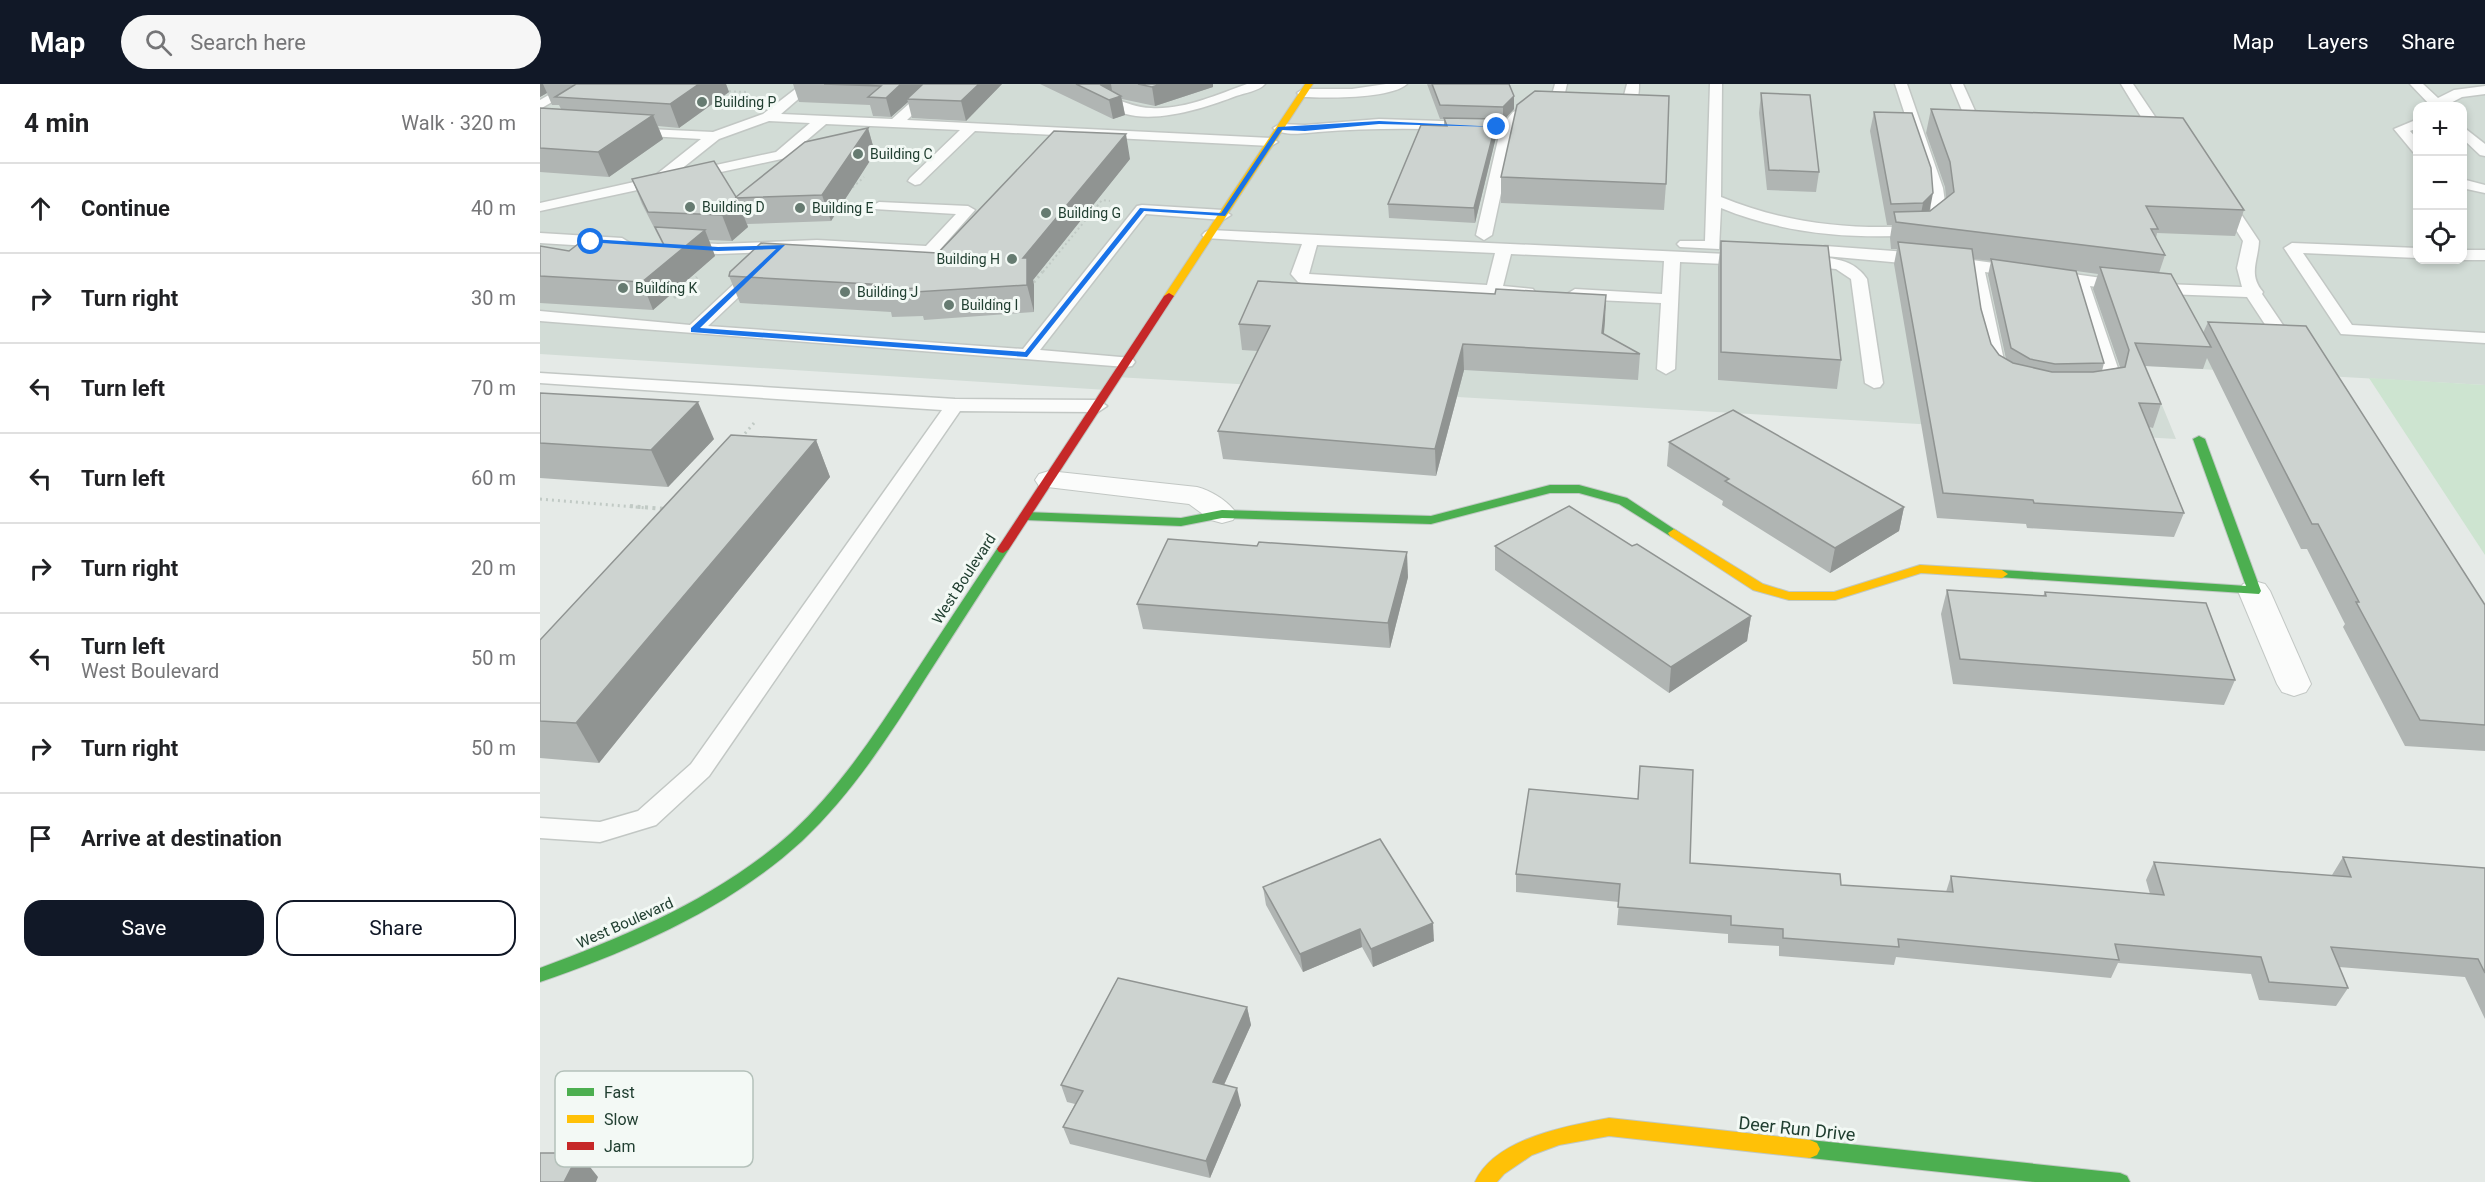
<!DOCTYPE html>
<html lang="en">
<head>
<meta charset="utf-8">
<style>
	body { margin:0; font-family:Roboto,sans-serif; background:#f6f6f6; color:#202124 }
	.controls { position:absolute; right:18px; top:18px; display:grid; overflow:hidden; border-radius:12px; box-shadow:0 3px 9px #0003 }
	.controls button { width:54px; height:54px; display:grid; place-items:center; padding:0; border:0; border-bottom:2px solid #e0e0e0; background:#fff; color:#202124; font:30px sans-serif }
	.stop { position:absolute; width:18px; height:18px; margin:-14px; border:4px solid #1a73e8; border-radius:50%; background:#fff }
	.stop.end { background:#1a73e8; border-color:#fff; box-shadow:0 2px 6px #0008 }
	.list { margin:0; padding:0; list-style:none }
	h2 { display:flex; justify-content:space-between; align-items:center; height:78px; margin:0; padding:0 24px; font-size:26px }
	h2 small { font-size:20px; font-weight:400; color:#757577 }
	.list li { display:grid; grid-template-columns:39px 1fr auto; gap:18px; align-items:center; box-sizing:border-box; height:90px; padding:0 24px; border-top:2px solid #e0e0e0 }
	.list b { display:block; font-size:22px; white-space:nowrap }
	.list p { margin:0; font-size:20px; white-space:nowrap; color:#757577 }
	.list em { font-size:20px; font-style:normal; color:#757577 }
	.actions { display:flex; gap:12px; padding:18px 24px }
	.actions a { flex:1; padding:14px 0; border:2px solid #111827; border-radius:18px; text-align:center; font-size:21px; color:#111827 }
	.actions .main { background:#111827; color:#fff }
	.icon { flex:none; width:33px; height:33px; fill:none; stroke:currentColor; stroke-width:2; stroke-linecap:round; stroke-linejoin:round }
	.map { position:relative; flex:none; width:1945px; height:1098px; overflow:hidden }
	header { display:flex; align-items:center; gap:36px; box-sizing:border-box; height:84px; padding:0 30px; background:#111827; color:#fff }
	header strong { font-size:28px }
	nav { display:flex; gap:33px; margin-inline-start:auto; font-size:21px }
	.search { width:420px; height:54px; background:#f6f6f6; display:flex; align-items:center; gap:15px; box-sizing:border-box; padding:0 21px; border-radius:33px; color:#757577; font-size:22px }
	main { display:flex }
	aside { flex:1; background:#fff }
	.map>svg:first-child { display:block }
	.built { fill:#d2dcd6; fill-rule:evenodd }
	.green { fill:#cde4d0 }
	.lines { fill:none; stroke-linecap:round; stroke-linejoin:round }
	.lane-casing { stroke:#c2c7c4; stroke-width:3 }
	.street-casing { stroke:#c2c7c4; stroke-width:2 }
	.fast-casing { stroke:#c0c8c4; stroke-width:2 }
	.slow-casing { stroke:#c0c8c4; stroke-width:2 }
	.jam-casing { stroke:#c0c8c4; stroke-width:2 }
	.path-far2 { stroke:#c1cac5; stroke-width:2; stroke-dasharray:2 3; stroke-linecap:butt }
	.path-far1 { stroke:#c1cac5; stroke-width:3; stroke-dasharray:2 4; stroke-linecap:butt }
	.path { stroke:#c1cac5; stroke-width:4; stroke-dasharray:3 4.5; stroke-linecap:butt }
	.lane { fill:#fbfcfb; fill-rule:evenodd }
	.street { fill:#fbfcfb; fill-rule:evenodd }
	.fast { fill:#4caf50; fill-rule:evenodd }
	.slow { fill:#ffc107; fill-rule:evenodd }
	.jam { fill:#c62828; fill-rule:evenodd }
	.wall { fill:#b0b5b3; fill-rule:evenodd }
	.shaded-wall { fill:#909492 }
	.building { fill:#cdd3d0; stroke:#909492; stroke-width:1.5 }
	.route { fill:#1a73e8 }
	.poi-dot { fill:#667b71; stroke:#f3f9f5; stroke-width:2 }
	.labels { text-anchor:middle; stroke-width:6; stroke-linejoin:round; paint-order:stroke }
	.far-poi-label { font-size:14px; fill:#213f31; stroke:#f3f9f5; text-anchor:start }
	.street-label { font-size:15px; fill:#213f31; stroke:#f3f9f5 }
	.near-street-label { font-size:18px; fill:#213f31; stroke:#f3f9f5 }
	.key { fill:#f3f9f5; stroke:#b4c1ba; stroke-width:1.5 }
	.key-label { font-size:16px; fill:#213f31 }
</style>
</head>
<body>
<header>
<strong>Map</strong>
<div class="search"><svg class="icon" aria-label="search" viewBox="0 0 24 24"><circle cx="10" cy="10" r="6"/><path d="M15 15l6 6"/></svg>Search here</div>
<nav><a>Map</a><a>Layers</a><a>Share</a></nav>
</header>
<main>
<aside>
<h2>4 min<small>Walk · 320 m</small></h2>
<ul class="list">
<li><svg class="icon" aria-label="ahead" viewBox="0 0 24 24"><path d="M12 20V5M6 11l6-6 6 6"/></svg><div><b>Continue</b></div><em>40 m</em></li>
<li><svg class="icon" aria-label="right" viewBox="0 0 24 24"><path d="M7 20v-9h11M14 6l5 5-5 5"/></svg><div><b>Turn right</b></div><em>30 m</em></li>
<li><svg class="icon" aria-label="left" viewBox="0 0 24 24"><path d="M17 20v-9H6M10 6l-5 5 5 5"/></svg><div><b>Turn left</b></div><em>70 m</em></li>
<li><svg class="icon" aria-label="left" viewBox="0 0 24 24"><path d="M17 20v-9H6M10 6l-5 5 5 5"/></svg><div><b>Turn left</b></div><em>60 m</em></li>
<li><svg class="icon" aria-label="right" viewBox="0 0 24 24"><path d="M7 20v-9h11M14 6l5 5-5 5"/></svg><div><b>Turn right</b></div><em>20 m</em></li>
<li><svg class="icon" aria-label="left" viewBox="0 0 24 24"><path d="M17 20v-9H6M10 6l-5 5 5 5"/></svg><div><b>Turn left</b><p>West Boulevard</p></div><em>50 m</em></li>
<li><svg class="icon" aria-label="right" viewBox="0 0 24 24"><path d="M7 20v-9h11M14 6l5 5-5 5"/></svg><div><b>Turn right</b></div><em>50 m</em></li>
<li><svg class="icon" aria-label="arrive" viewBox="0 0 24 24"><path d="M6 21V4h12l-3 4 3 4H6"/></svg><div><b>Arrive at destination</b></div></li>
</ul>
<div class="actions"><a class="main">Save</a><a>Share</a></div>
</aside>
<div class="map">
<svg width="1945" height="1098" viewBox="0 0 1945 1098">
	<rect width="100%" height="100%" fill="#e5eae7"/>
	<path class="built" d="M0,0H1945V301L1606,282L1636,355L576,293L567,306L0,270ZM1878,22H1922V176H1878Z"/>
	<path class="green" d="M1829,294L1945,301V471Z"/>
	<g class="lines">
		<defs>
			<g id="lane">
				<path d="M28,0H43L0,25V16Z"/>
				<path d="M257,0H269L271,4L241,30L352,35L391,0H405L367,36L731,54L738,58L731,62L435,47L380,100L375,101L368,97L370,94L420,46L286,40L246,74L0,127V119L112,94L161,55L91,51L84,47L86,44L173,48L223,30L258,3ZM229,37L270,39L236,68L135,90L179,55Z"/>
				<path d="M707,0H725C719,7 705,9 696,12C665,24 595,48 567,19L574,15C586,18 597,24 611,24C644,26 676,11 707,0Z"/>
				<path d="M846,0H867C851,15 786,14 763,13L757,9L763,5H812Z"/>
				<path d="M1015,0H1027L1024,13L1027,15L1050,17L1083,15L1087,0H1099C1099,6 1099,14 1095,18C1082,30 1022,26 1011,14Z"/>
				<path d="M1170,0H1182L1181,113C1246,140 1310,146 1380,142L1391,131L1389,104L1355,0H1367L1403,104L1407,132L1389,149L1384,151C1314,155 1247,151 1181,124L1179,165L1140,163L1137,160L1140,157H1165Z"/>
				<path d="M1411,0H1423L1436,29L1458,31V37L1426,36Z"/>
				<path d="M1581,0H1593L1620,40L1618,43L1586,42V36H1603Z"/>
				<path d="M1870,0H1883L1898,14L1914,6L1945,2V10L1922,13L1905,22H1891Z"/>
				<path d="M1001,18L1006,19V25L983,34L975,44L952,151L944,156L936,151L960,47C899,45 839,43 778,48C766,49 742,53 733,44L740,40L765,41L839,35L964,39L973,28Z"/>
				<path d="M1878,35V44L1870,47L1878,56V69L1873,68L1854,45Z"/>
				<path d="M1922,42L1945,60V72L1940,71L1922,54Z"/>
				<path d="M1922,95L1945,101V109L1922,104Z"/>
				<path d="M1684,111L1689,112L1719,157C1718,178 1708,190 1723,208L1722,210L1747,247L1738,252L1732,251L1707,213L1598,209L1550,202L1580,290L1576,305L1556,310L1547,305L1550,301L1561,298L1562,290L1533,200L1445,188L1465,281L1469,287L1460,292L1454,291L1447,282L1429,185L1285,172L1277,167L1285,162L1381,169L1598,199L1702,203L1697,184L1703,157L1677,115Z"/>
				<path d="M339,118L428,122L435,126L396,170L390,172L277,166L178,170L142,168L134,163L142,158L178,160L277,156L386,162L416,130L334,125L332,122Z"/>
				<path d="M602,121L683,126L691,131L683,136L606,130L500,266L592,274L595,278L592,282L586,283L0,237V227L150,241L211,184L217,182L225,187L223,190L168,242L483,265L597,122Z"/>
				<path d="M670,146L1208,171L1216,176L1208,181L1140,178L1135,285L1126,290L1117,285L1121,219L1035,215L1027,210L1035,205L1122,210L1124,177L971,170L963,202L993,205L995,208L993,211L987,213L764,200L758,198L751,190L762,160L665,154L662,151L665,148ZM777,161L955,169L947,201L769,190Z"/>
				<path d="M0,149L82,154L90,159L82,164L0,159Z"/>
				<path d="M1752,159L1878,164V174L1763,169L1812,241L1945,249V259L1801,250L1744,164Z"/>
				<path d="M1922,166H1945V176H1921Z"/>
				<path d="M1259,173C1285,174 1311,171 1327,195L1343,299L1340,303L1334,304L1325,299L1311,195L1296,185L1253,181L1251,178Z"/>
				<path d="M0,289L415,315L558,316L567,322L558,328L420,327L169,692L116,741L60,758L0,754V734L60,738L98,727L151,680L402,326L0,299Z"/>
			</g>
			<g id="street">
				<path d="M509,387L657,403C672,407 688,417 697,430L693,436L682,439L671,436L649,420L499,402L495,396L499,390Z"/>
				<path d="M1714,497L1725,500L1730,507L1771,600L1766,608L1754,612L1742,608L1737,600L1698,507L1703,500Z"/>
			</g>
			<g id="fast">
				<path d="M1659,352L1665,355L1721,507L1719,510L1457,493L1456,490L1462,486L1706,502L1653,355Z"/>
				<path d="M1010,401H1039L1087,414L1140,449L1134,453L1130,452L1079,420L1039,409H1010L891,440L682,434L641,442L485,436L479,432L485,428L641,434L682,426L891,432Z"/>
				<path d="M463,461L469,465C441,508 413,551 385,595C349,652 312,710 262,757C189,824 93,866 0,898V884C89,851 179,813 251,749C299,705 335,650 371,595C400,551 429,506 459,462Z"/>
				<path d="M1270,1056L1580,1089L1587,1092L1590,1098H1495L1270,1074L1263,1071L1260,1065L1263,1059Z"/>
			</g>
			<g id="slow">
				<path d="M765,0H773L634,212L626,214L624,212Z"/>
				<path d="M1134,445L1223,500L1249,508H1294L1380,481L1462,486L1468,490L1462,494L1381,489L1295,516H1249L1213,506L1130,452L1128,449Z"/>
				<path d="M1069,1034L1270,1056L1277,1059L1280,1065L1277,1071L1270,1074L1069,1052L1019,1061L992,1071L964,1090L957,1098H935C955,1054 1027,1042 1069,1034Z"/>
			</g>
			<path id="jam" d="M629,209L634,212L469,465L463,469L459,468L457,465L624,212Z"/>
		</defs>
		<use href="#lane" class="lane-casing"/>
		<use href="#street" class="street-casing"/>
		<use href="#fast" class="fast-casing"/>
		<use href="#slow" class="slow-casing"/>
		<use href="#jam" class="jam-casing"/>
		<g class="path-far2">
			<path d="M184,7L207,8"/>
			<path d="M309,107L324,93"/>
			<path d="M503,188L562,116L570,117"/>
		</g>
		<g class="path-far1">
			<path d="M490,203L504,186"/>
			<path d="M134,214L157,193"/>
			<path d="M201,354L214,339"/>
			<path d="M0,415L108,424"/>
		</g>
		<path class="path" d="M90,422L125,425"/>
		<use href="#lane" class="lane"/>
		<use href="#street" class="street"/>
		<use href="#fast" class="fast"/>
		<use href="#slow" class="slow"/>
		<use href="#jam" class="jam"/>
	</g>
	<g class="wall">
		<path d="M0,0H186L189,8L139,44L118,42L123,55L69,93L0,88V24L21,25L19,21H12L7,9L0,13Z"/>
		<path d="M253,0H462L426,37L372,34L368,18L351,33L333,32L330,21L259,18Z"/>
		<path d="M500,0H673V3L615,22L582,15L585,31L573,35Z"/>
		<path d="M887,0H969L974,12V25L963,37H957V49L935,139L849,134L848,120L904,42V35H900Z"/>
		<path d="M1221,9L1279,88L1276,108L1227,106L1219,29Z"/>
		<path d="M1391,25L1704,126L1695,152L1617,149L1616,154L1625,171L1619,189L1663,249L1668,238L1945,521V667L1865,662L1803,543L1805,540L1767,465H1761L1667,274L1663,285L1605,282L1621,320L1613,344L1609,343L1644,429L1634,453L1487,444L1486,440L1397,434L1354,180L1357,165H1351L1350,154L1352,141H1347L1330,47L1334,28L1389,127L1406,114L1405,103L1386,49ZM1433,175L1451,177L1448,191L1466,275L1459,271L1451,260L1441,225ZM1536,187L1558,190L1553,205L1580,283L1562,287L1564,279Z"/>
		<path d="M328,44L335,69L291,137L207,140L208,143L192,157L169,156L175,172L113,226L0,219V162L29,167L123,161L102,120L92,95L196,113Z"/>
		<path d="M590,75L493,196L494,201V228L384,236L383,232L352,233L351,228L200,219L189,192L398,169Z"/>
		<path d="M961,93L1126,100L1124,126L961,119Z"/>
		<path d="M1181,157L1301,276L1297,305L1178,296V183Z"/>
		<path d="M955,210L1066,211L1064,250L1100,270L1098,296L924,286L896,392L683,375L678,347L718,267L702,266L699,240Z"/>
		<path d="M0,309L174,355L128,403L0,394Z"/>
		<path d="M276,356L290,393L59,679L0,674V556Z"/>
		<path d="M1129,358L1364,423L1359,447L1290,489L1182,421L1183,417L1127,382Z"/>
		<path d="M955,462H1092L1211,532L1207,557L1129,609L955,486Z"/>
		<path d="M868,493L850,564L603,545L597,520Z"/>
		<path d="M1407,506L1503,512L1505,508L1695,596L1684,621L1413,600L1401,530Z"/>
		<path d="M1100,682L1150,779L1301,801L1406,808L1411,792L1610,810L1606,796L1614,778L1793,792L1792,791L1803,773L1945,784V935L1925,893L1799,883L1808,904L1796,922L1719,916L1711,890L1578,879L1571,894L1356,873L1354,881L1239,872V862L1188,859V850L1077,841L1079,818L976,808V790L1098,714Z"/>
		<path d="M723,803L894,857L833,883L822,863L763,888L726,821Z"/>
		<path d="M707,923L711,941L684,1001L701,1021L670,1094L530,1060L523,1043L535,1020L527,1018L521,1001Z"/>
	</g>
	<g class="shaded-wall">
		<path d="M0,0H3L7,9L0,13Z"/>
		<path d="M159,0H186L189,8L139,44L130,20Z"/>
		<path d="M361,0H388L367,15L368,18L351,33L346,14Z"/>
		<path d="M439,0H462L426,37L421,17Z"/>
		<path d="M562,0H571L573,13L581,12L585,31L573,35L569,16L561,1Z"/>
		<path d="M621,0H673V3L615,22L612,3Z"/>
		<path d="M974,12V25L963,37V23Z"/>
		<path d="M113,31L123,55L69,93L58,68Z"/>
		<path d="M957,35V49L935,139L934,124Z"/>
		<path d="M328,44L335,69L291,137L282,111Z"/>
		<path d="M586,50L590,75L493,196L494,201V228L487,201L483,174Z"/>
		<path d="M1393,109L1389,130L1379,140L1383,119Z"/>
		<path d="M198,117L208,143L192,157L182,131Z"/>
		<path d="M165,146L175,172L113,226L102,198Z"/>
		<path d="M1066,211L1065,237L1062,268V249Z"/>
		<path d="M923,260L924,286L896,392L895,365Z"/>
		<path d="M158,318L174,355L128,403L111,366Z"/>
		<path d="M276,356L290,393L59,679L36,639Z"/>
		<path d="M1364,423L1359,447L1290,489L1295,464Z"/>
		<path d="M867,468L868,493L850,564L848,539Z"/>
		<path d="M1211,532L1207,557L1129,609L1131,583Z"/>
		<path d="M893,839L894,857L833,883L831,865Z"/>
		<path d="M820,845L822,863L763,888L760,870Z"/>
		<path d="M707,923L711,941L677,1016L673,998Z"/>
		<path d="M697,1004L701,1021L670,1094L666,1077Z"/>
		<path d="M39,1069L58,1093L56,1098H24Z"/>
	</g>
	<g class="building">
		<path d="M36,0H159L130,20L15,13Z"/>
		<path d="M284,0H361L346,14L328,13L341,2Z"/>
		<path d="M383,0H439L421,17L367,15Z"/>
		<path d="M536,0H562L561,1L581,12L569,16Z"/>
		<path d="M598,0H621L612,3Z"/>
		<path d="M892,0H969L974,12L963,23L900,21Z"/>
		<path d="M995,7L1129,12L1126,100L961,93L977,21Z"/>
		<path d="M1221,9L1270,11L1279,88L1229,86Z"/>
		<path d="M0,24L113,31L58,68L0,64Z"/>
		<path d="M1391,25L1643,34L1704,126L1606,122L1618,145H1611L1625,171L1356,138L1354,128L1390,127L1414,108L1410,78Z"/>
		<path d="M1334,28L1372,29L1391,84L1393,109L1383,119L1351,120Z"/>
		<path d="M904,34L957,35L934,124L848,120L881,41L907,42Z"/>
		<path d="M328,44L282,111L196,114L198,117L182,131L108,128L92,95L174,77L196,113L265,58Z"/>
		<path d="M514,47L586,50L483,174H487V201L375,208L377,204L343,206L346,201L189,192L190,188L221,159L398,169Z"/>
		<path d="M115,143L165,146L102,198L0,192V162L29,167L42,157L124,161Z"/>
		<path d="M1181,157L1288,162L1301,276L1181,268Z"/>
		<path d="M1358,158L1432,165L1441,225L1451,260L1459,271L1473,279L1512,288H1553L1585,283L1589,266L1560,183L1631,190L1671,263L1595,259L1621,320L1599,319L1644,429L1494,419L1493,416L1403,409Z"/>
		<path d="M1451,175L1536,187L1564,279L1515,280L1490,275L1471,264Z"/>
		<path d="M718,197L955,210L956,205L1066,211L1062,249L1100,270L923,260L895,365L678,347L730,242L699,240Z"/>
		<path d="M1668,238L1766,242L1945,521V641L1880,636L1816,518H1819L1778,440H1772Z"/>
		<path d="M0,309L158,318L111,366L0,359Z"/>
		<path d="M1193,326L1364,423L1295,464L1185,397L1189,395L1129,358Z"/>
		<path d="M191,351L276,356L36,639L0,637V556Z"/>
		<path d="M1029,422L1092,462L1097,460L1211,532L1131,583L955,462Z"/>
		<path d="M628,455L717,462L719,458L867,468L848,539L597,520Z"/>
		<path d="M1407,506L1506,512L1505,508L1666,519L1695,596L1420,575Z"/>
		<path d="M1100,682L1153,686L1150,779L1300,790L1301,801L1413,808L1411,792L1624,811L1614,778L1811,793L1803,773L1945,784V889L1938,875L1791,863L1808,904L1729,898L1721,873L1575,860L1579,876L1358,855L1359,863L1243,854V845L1191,841V832L1078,823L1080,800L976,790L989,705L1098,715Z"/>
		<path d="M840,755L893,839L831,865L820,845L760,870L723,803Z"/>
		<path d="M578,894L707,923L673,998L697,1004L666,1077L523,1043L543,1007L521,1001Z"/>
		<path d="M0,1069H39L24,1098H0Z"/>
	</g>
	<path class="route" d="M839,37L960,43L839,40L765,47L742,46L685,132L604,127L487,273L151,248V244L236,165L178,167L48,158L51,155L178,163L245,161L160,244L485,268L600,124L681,129L738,43Z"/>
	<g class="poi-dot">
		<circle cx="162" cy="18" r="6"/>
		<circle cx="318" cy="70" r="6"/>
		<circle cx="150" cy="123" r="6"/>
		<circle cx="260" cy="124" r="6"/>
		<circle cx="506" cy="129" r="6"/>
		<circle cx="472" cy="175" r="6"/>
		<circle cx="83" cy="204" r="6"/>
		<circle cx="305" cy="208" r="6"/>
		<circle cx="409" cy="221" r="6"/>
	</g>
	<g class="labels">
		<g class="far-poi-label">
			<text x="174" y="23">Building P</text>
			<text x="330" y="75">Building C</text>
			<text x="162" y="128">Building D</text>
			<text x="272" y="129">Building E</text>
			<text x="518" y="134">Building G</text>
			<text x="460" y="180" text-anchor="end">Building H</text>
			<text x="95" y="209">Building K</text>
			<text x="317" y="213">Building J</text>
			<text x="421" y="226">Building I</text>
		</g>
		<g class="street-label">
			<text transform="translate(424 495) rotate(-57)" y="5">West Boulevard</text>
			<text transform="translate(85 839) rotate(-24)" y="5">West Boulevard</text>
		</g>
		<g class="near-street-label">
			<text transform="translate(1257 1045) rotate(6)" y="6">Deer Run Drive</text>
		</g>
	</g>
	<rect x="15" y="987" width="198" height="96" rx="9" class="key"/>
	<rect x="27" y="1004" width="27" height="8" fill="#4caf50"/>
	<rect x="27" y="1031" width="27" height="8" fill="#ffc107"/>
	<rect x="27" y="1058" width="27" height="8" fill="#c62828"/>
	<g class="key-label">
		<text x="64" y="1014">Fast</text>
		<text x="64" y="1041">Slow</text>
		<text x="64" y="1068">Jam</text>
	</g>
</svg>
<div class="controls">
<button>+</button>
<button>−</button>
<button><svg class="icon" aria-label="locate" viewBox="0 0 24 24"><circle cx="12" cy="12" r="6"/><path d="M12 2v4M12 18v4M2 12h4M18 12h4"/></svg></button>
</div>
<div class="stop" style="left:51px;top:158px"></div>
<div class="stop end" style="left:957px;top:43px"></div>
</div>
</main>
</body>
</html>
